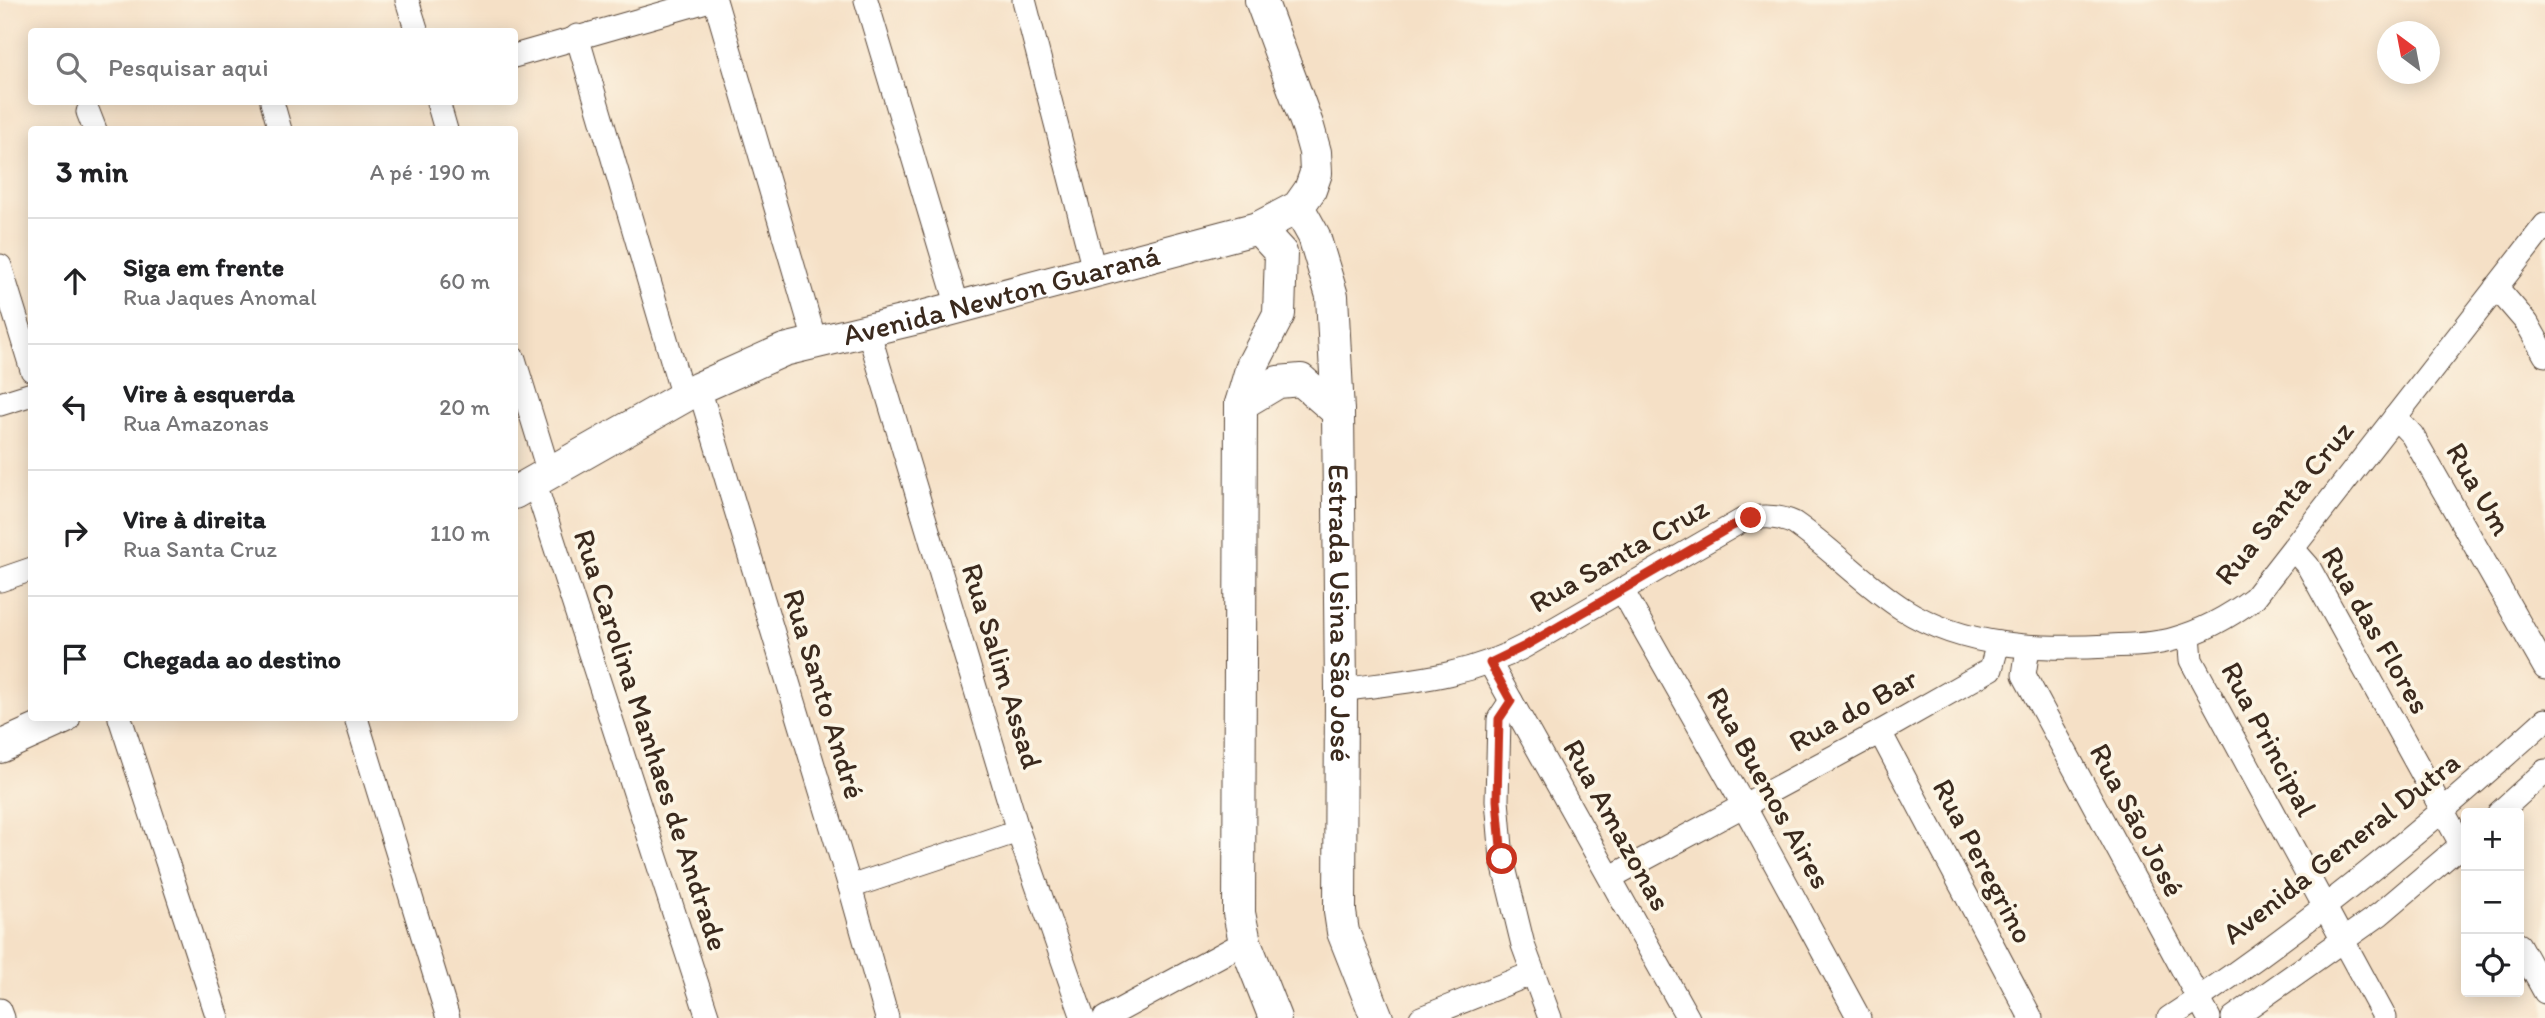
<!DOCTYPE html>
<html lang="pt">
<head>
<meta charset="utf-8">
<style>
	body { margin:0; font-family:Itim,sans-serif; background:#f2f2f2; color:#202124 }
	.controls { position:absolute; right:21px; bottom:21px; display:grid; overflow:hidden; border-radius:7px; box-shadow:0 4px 18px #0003 }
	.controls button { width:63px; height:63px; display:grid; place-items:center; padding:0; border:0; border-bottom:2px solid #e0e0e0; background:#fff; color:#202124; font:35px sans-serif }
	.compass { position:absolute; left:2377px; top:21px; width:63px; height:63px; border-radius:50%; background:#fff; box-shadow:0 4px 18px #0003; rotate:328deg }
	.stop { position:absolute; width:21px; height:21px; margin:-16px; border:5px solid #c8321e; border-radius:50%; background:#fff }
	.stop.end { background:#c8321e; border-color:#fff; box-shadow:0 2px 7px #0008 }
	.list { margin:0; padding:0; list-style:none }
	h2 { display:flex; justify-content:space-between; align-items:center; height:91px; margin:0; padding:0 28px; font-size:30px }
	h2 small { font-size:23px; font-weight:400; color:#757577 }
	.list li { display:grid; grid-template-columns:46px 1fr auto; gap:21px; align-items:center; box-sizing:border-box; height:126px; padding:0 28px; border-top:2px solid #e0e0e0 }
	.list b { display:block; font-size:26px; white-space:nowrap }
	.list p { margin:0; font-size:23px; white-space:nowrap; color:#757577 }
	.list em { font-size:23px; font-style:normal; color:#757577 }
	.icon { flex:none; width:38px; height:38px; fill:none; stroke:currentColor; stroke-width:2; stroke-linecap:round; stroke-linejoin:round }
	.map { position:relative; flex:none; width:2545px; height:1018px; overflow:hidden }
	.search { position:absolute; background:#fff; box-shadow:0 4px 18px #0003; left:28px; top:28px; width:490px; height:77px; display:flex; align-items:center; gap:18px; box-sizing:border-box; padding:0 24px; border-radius:7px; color:#757577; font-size:26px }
	.panel { position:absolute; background:#fff; box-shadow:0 4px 18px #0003; left:28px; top:126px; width:490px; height:595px; border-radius:7px }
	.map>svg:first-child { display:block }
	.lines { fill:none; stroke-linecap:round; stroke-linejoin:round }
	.street-casing { stroke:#574537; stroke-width:25 }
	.secondary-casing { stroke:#574537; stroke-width:34 }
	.street { stroke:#fff; stroke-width:23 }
	.secondary { stroke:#fff; stroke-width:32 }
	.route { stroke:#c8321e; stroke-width:9 }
	.labels { text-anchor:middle; stroke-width:7; stroke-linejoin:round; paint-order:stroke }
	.street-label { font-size:30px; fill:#3b2a1e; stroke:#fcf5e5 }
</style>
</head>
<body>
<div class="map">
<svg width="2545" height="1018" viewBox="0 0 2545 1018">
	<rect width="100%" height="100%" fill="#fcf5e5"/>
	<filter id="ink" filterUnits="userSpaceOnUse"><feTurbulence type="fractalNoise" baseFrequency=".0143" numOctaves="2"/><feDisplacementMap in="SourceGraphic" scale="14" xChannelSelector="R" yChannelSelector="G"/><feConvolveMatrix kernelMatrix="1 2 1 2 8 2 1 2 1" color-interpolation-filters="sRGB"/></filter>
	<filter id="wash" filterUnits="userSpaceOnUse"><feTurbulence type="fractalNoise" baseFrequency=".00686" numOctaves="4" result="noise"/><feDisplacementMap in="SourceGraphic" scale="28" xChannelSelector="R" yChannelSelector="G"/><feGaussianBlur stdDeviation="1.57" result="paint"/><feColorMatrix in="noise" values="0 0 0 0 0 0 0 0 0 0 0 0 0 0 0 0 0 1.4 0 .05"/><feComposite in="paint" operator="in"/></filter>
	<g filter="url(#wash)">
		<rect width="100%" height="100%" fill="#f5e0c6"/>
	</g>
	<g filter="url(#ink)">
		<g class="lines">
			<defs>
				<g id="street">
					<path d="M407,0L417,32"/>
					<path d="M715,0L815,341"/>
					<path d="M866,0L958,307"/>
					<path d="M1024,0L1094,270"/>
					<path d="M577,36L683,397"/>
					<path d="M514,56L710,0"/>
					<path d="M272,102L280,130"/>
					<path d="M438,102L446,130"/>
					<path d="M88,112L95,130"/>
					<path d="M0,266L32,370"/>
					<path d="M2496,287L2527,323L2545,355"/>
					<path d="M868,330L1018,831L1083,1018"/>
					<path d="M514,359L549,473"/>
					<path d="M699,388L850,887L887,1018"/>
					<path d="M0,404L32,394"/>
					<path d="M2395,417L2412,435L2545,668"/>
					<path d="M534,481L708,1018"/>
					<path d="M2293,549L2308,566L2466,853"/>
					<path d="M0,580L32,569"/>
					<path d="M1622,590L1744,806L1859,1018"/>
					<path d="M2189,635L2191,660L2385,1018"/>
					<path d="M2028,648L2024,675L2209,1018"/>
					<path d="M1490,663L1688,1018"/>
					<path d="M1341,690C1407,681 1465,678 1525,646L1741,521C1760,515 1776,515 1794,523C1832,549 1865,585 1903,609C1965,648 2040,650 2110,646C2131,645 2153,645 2174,639C2204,631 2229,617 2254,598L2545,225"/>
					<path d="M1511,701L1499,719L1497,800L1502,859L1523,945L1550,1018"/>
					<path d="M120,718L218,1018"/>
					<path d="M356,718L448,1018"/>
					<path d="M1880,732L2031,1018"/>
					<path d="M2499,813L2545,771"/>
					<path d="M1611,877L1880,732L1991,669L1998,643"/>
					<path d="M850,887L1018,831"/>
					<path d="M2519,945L2545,992"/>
					<path d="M0,1010L3,1018"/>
					<path d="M1105,1018L1245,942"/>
					<path d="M1421,1018L1533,973"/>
					<path d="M2169,1018C2303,931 2427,827 2545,720"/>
					<path d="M2233,1018L2380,914L2466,841"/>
				</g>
				<g id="secondary">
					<path id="s1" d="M1298,207L1314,236L1332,296L1338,412L1341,690L1340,912L1343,932L1377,1018"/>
					<path d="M1258,228L1281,253L1279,314L1252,366L1241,404L1239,913L1245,942L1275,1018"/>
					<path d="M1241,404L1278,382L1301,380L1338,412"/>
					<path id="s2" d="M514,493L699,388L784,350L922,317L1258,228L1298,207L1310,190L1316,173L1315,152L1308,127L1261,0"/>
					<path d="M0,747L64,718"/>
				</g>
			</defs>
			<use href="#street" class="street-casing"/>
			<use href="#secondary" class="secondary-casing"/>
			<use href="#street" class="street"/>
			<use href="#secondary" class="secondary"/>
		</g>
	</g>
	<g class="lines" filter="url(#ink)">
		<path class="route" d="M1502,859L1497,800L1499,719L1511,701L1490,663L1525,646L1732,526L1751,518"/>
	</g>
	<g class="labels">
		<g class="street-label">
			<text dy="10" stroke="none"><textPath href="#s2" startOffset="530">Avenida Newton Guaraná</textPath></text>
			<text transform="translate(2479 489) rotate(60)" y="10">Rua Um</text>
			<text transform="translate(2284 503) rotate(-51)" y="10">Rua Santa Cruz</text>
			<text transform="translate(1619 555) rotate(-30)" y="10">Rua Santa Cruz</text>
			<text dy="10" stroke="none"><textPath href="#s1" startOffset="413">Estrada Usina São José</textPath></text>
			<text transform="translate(2376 630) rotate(60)" y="10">Rua das Flores</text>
			<text transform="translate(1002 666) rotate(73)" y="10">Rua Salim Assad</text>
			<text transform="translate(824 694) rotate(73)" y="10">Rua Santo André</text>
			<text transform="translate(1853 710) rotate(-29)" y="10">Rua do Bar</text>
			<text transform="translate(2269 739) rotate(62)" y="10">Rua Principal</text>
			<text transform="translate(651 740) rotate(72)" y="10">Rua Carolina Manhaes de Andrade</text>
			<text transform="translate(1769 788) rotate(61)" y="10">Rua Buenos Aires</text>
			<text transform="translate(2137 820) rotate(62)" y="10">Rua São José</text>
			<text transform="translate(1617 825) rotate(61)" y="10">Rua Amazonas</text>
			<text transform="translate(2341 848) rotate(-38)" y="10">Avenida General Dutra</text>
			<text transform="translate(1983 861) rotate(62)" y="10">Rua Peregrino</text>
		</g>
	</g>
</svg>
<div class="controls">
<button>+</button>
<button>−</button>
<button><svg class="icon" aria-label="locate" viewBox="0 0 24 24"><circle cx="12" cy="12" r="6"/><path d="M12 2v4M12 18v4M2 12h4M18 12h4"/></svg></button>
</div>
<svg class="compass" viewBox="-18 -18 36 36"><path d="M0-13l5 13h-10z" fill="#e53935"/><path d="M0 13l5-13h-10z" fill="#757577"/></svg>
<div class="stop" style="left:1502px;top:859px"></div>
<div class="stop end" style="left:1751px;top:518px"></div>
<div class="search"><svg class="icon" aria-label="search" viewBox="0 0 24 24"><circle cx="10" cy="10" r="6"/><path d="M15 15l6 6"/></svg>Pesquisar aqui</div>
<section class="panel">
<h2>3 min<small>A pé · 190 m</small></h2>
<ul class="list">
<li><svg class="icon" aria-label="ahead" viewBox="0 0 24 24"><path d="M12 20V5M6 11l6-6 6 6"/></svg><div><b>Siga em frente</b><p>Rua Jaques Anomal</p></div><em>60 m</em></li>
<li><svg class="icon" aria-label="left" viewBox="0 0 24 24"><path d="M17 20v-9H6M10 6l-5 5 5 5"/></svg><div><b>Vire à esquerda</b><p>Rua Amazonas</p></div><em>20 m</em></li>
<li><svg class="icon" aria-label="right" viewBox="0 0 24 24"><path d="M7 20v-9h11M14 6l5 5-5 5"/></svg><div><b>Vire à direita</b><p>Rua Santa Cruz</p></div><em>110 m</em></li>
<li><svg class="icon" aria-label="arrive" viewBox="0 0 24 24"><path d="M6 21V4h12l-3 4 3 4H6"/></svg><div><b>Chegada ao destino</b></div></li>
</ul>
</section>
</div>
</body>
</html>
